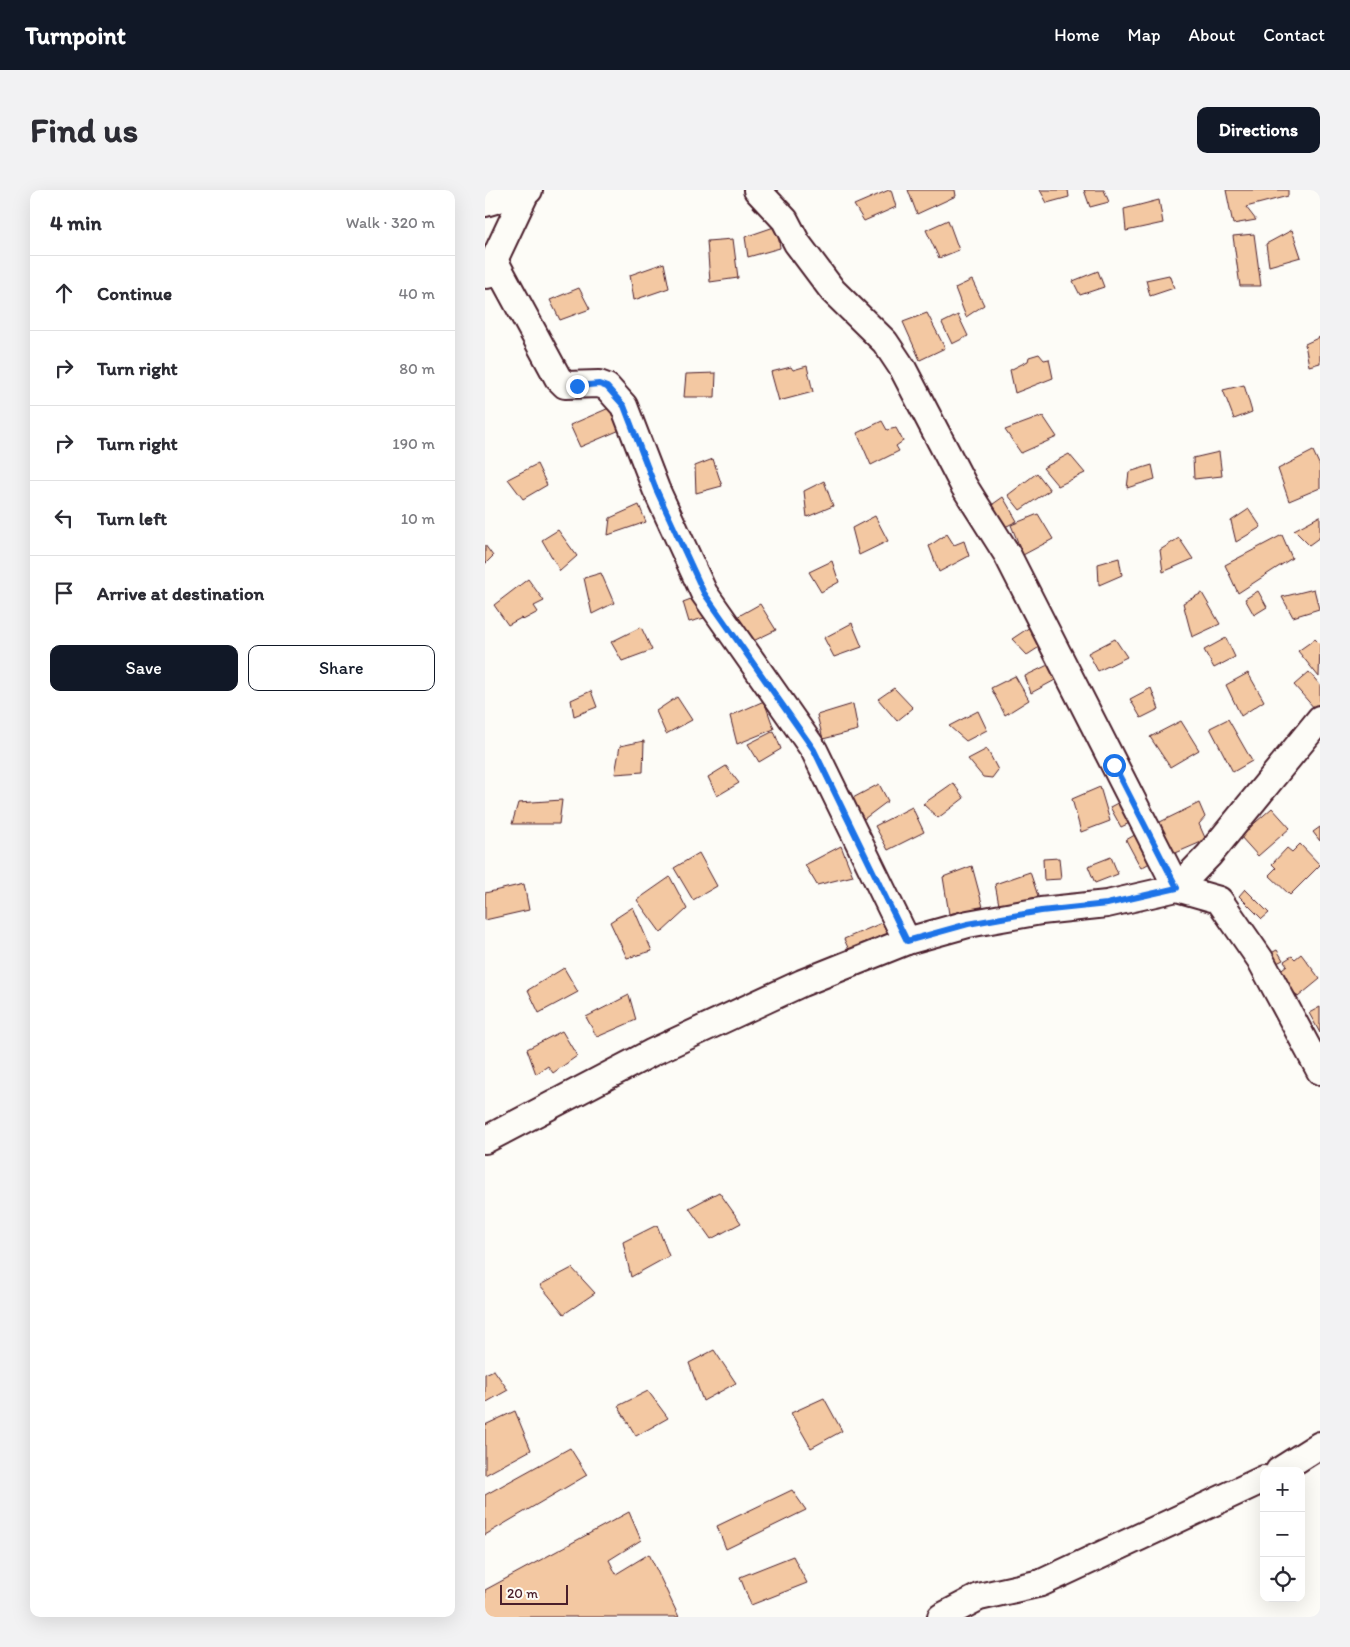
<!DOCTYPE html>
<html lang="en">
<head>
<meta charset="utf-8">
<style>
	body { margin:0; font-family:Itim,sans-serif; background:#f2f2f3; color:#2b2b33 }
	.controls { position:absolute; right:15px; bottom:15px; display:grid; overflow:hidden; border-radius:10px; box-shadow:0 5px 20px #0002 }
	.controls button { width:45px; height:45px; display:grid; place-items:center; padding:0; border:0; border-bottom:1px solid #e1e1e2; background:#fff; color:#2b2b33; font:25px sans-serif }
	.scale { position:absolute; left:15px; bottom:12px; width:68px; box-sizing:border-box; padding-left:5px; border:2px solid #4a1f2b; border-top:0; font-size:14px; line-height:18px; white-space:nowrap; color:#4a1f2b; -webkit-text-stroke:4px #fdfcf7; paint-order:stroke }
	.stop { position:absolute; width:15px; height:15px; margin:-11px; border:4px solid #1a73e8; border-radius:50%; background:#fff }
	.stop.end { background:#1a73e8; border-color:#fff; box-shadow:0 1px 5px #0008 }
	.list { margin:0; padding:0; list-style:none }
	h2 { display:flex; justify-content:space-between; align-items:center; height:65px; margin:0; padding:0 20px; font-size:21px }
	h2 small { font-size:16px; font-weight:400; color:#7c7c81 }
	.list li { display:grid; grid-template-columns:32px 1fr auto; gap:15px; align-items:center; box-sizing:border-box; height:75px; padding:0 20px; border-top:1px solid #e1e1e2 }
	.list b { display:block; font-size:19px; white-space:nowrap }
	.list em { font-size:16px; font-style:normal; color:#7c7c81 }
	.actions { display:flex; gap:10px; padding:15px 20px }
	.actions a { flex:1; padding:11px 0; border:1px solid #111827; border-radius:10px; text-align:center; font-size:18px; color:#111827 }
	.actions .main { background:#111827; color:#fff }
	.icon { flex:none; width:28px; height:28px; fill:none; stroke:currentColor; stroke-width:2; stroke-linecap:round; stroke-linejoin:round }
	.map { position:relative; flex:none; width:835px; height:1427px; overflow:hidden; border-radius:10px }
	header { display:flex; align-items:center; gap:30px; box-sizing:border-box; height:70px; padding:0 25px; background:#111827; color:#fff }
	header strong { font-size:24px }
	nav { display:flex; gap:28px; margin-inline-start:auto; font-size:18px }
	.intro { display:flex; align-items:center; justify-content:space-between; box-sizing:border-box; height:120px; padding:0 30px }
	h1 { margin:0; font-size:35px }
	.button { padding:12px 22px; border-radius:10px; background:#111827; color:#fff; font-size:18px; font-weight:700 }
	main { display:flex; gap:30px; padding:0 30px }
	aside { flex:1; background:#fff; border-radius:10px; box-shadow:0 5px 20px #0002 }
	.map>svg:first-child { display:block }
	.building { fill:#f3c8a2; stroke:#4a1f2b }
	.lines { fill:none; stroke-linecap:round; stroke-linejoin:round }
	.street-casing { stroke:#4a1f2b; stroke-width:30 }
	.street { stroke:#fdfcf7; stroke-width:26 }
	.route { stroke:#1a73e8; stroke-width:6 }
</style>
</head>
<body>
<header>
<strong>Turnpoint</strong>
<nav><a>Home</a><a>Map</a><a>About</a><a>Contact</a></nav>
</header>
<div class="intro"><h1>Find us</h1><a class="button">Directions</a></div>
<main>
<aside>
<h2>4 min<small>Walk · 320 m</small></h2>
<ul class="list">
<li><svg class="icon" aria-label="ahead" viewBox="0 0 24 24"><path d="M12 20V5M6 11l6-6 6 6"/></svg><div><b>Continue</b></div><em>40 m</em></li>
<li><svg class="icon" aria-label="right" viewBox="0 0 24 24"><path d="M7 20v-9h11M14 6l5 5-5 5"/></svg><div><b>Turn right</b></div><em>80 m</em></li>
<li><svg class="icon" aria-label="right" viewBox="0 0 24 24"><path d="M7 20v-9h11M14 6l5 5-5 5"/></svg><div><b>Turn right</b></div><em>190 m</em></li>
<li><svg class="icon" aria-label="left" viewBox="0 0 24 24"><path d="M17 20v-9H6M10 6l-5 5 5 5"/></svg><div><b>Turn left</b></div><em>10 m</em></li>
<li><svg class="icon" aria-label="arrive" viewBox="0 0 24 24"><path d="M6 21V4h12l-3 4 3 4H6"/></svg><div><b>Arrive at destination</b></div></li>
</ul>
<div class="actions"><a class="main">Save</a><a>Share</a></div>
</aside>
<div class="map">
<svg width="835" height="1427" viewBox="0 0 835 1427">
	<rect width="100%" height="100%" fill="#fdfcf7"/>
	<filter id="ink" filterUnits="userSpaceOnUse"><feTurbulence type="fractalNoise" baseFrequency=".02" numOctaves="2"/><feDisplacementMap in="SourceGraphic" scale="10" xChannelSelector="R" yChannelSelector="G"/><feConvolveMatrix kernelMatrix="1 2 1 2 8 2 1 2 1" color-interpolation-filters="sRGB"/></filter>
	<g filter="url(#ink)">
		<g class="building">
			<path d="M404,0H406L411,17L379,31L369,15Z"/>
			<path d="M423,0H470L471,6L432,24Z"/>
			<path d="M555,0H583L584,7L562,13Z"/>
			<path d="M599,0H619L624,12L605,17Z"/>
			<path d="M741,0H803V6L761,17L771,30L748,34Z"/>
			<path d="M674,10L678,33L641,41L639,19Z"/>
			<path d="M463,30L474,60L454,68L441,40Z"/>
			<path d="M292,36L295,58L263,67L260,47Z"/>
			<path d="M807,40L816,67L784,76L781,54Z"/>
			<path d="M769,44L776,96H755L748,46Z"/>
			<path d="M248,49L253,88L225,92L222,51Z"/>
			<path d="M179,73L184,98L149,110L145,85Z"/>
			<path d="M613,81L619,97L595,105L588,91Z"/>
			<path d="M684,85L689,98L665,106L661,90Z"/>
			<path d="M487,90L499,115L481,127L470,98Z"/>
			<path d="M94,98L105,119L75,130L65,110Z"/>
			<path d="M442,123L460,158L435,170L418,132Z"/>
			<path d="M473,125L483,146L467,154L457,133Z"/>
			<path d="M835,147V173L824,176L820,154Z"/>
			<path d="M554,164L559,170L564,169L568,188L530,203L525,180L543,171L544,167Z"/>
			<path d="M322,176L328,202L294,211L286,182L306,177L308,180Z"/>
			<path d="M231,183L230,207H199L201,184Z"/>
			<path d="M759,195L767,222L749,229L738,200Z"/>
			<path d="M124,218L135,240L95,257L85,235Z"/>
			<path d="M558,226L572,247L536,263L520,240Z"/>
			<path d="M397,231L402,240L411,238L418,251L411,256L414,261L386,275L372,243Z"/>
			<path d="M828,261L835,276V298L804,311L793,279Z"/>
			<path d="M734,262L737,286L709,289L708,268Z"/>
			<path d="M584,264L600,283L573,296L558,278Z"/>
			<path d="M228,269L237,296L211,303L210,276Z"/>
			<path d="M52,274L62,295L38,309L23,289Z"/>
			<path d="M667,275L670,289L642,298L644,282Z"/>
			<path d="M552,283L565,300L535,320L523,305Z"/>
			<path d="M339,291L348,316L322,327L319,301Z"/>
			<path d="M518,307L532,331L512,341L501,319Z"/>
			<path d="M154,315L161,332L123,345L125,328Z"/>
			<path d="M764,319L776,337L751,352L746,331Z"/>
			<path d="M553,324L568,349L538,365L526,335Z"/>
			<path d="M390,326L403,351L374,365L367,338Z"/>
			<path d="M835,326V347L824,355L809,340Z"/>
			<path d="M73,340L92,366L75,381L57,350Z"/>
			<path d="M462,344L469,355L479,351L484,366L454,382L444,356Z"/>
			<path d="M797,345L807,368L753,403L740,375Z"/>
			<path d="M694,348L708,369L678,382L675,360Z"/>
			<path d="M0,355L8,366L0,374Z"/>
			<path d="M634,368L637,385L614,395L613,374Z"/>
			<path d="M347,371L354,392L336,402L324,382Z"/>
			<path d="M116,383L129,413L107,424L99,388Z"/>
			<path d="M43,389L59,411L49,416L53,422L38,430L36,428L23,435L9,415Z"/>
			<path d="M829,399L834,419L808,427L797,407Z"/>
			<path d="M773,401L782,417L769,425L760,409Z"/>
			<path d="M717,403L735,434L707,447L698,413Z"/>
			<path d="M214,406L227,426L204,432L198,412Z"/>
			<path d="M275,414L291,440L262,454L250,428Z"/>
			<path d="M367,433L377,457L349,467L339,448Z"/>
			<path d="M548,435L559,454L542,465L527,449Z"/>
			<path d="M156,437L167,460L137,471L126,452Z"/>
			<path d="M741,448L750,467L729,478L719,460Z"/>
			<path d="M630,449L642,467L613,481L603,463Z"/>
			<path d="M830,449L835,454L834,487L813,461Z"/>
			<path d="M565,474L572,489L546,503L540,486Z"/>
			<path d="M824,482L835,495V515L830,519L809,495Z"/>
			<path d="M763,483L779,511L756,526L741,495Z"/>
			<path d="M530,486L544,510L520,525L506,498Z"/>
			<path d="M409,498L428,518L412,531L393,509Z"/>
			<path d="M666,498L674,519L656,528L645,509Z"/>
			<path d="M106,501L112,517L89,526L86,510Z"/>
			<path d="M192,507L207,530L181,544L171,521Z"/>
			<path d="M279,511L289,539L252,554L245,526Z"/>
			<path d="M368,514L373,540L338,549L332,525Z"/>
			<path d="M493,521L502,540L481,551L464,536Z"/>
			<path d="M743,529L767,571L748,582L725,538Z"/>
			<path d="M696,531L714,560L685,577L665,547Z"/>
			<path d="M289,541L296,559L274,572L263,554Z"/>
			<path d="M159,551L158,582L130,584L135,556Z"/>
			<path d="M502,559L513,580L507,588L498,587L483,569Z"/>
			<path d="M241,576L254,593L232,606L223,587Z"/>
			<path d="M468,593L479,608L453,628L438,614Z"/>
			<path d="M394,594L403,611L379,629L366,609Z"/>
			<path d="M615,597L625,631L596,642L587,609Z"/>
			<path d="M642,608L649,631L636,637L625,617Z"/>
			<path d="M77,610L74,634H27L33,613Z"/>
			<path d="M714,613L720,627L714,634L721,650L686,665L675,632Z"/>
			<path d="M427,617L439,642L403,660L390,636Z"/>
			<path d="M787,618L805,638L773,666L755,646Z"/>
			<path d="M835,637V651L828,642Z"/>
			<path d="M655,642L670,670L656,678L641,650Z"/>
			<path d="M815,654L835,675L805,705L784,685L791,678L787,674L802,658L807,662Z"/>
			<path d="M356,656L368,686L332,695L320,675Z"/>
			<path d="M214,663L232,696L208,710L189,678Z"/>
			<path d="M626,667L633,684L610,693L603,676Z"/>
			<path d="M574,668L576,689L559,690L558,669Z"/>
			<path d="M487,676L498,717L464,724L458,687Z"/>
			<path d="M545,682L553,706L515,720L510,694Z"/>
			<path d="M185,687L202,719L176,743L152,710Z"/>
			<path d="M39,694L44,720L0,730V703Z"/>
			<path d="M760,699L784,723L777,729L754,706Z"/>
			<path d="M148,717L167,761L142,768L125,732Z"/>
			<path d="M399,732L405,744L365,762L359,749Z"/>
			<path d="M792,760L798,770L788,775L782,765Z"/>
			<path d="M816,764L835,789L813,807L793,782L802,775L799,771L807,766L810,769Z"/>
			<path d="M79,778L93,802L54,823L43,800Z"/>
			<path d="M144,805L151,830L112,847L101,827Z"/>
			<path d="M835,817V843L824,823Z"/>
			<path d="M77,841L92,866L68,883L63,876L51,884L42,859Z"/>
			<path d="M234,1002L256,1033L226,1049L204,1018Z"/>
			<path d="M172,1035L184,1066L146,1087L138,1052Z"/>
			<path d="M87,1078L110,1103L79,1124L55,1095Z"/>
			<path d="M229,1160L251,1193L218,1211L204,1173Z"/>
			<path d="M9,1180L23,1200L0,1213V1184Z"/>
			<path d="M163,1201L183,1228L151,1246L133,1216Z"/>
			<path d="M339,1208L357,1241L326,1258L306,1223Z"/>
			<path d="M30,1221L46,1260L0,1285V1235Z"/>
			<path d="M85,1258L102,1285L0,1345V1305Z"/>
			<path d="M307,1300L321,1320L241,1359L232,1336Z"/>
			<path d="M144,1322L156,1350L124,1370L131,1384L164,1364L194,1427H0V1400Z"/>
			<path d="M308,1366L322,1393L266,1415L255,1387Z"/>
		</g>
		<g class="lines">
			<defs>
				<g id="street">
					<path d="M272,0L300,30L312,53L348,101L400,152L418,179L479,296L522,364L692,698"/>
					<path d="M0,13L44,0"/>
					<path d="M9,70L73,188L80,195L114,194L122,197L139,216L171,299L219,403L329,560L422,751"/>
					<path d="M2,85L42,0"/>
					<path d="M692,698L724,665L835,529"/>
					<path d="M0,950L168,862L317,793L422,751L483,734L556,721L622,714L692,698L734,710L775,769L835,881"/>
					<path d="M794,1281L835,1255"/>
					<path d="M456,1427L494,1407L556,1393L779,1289"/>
				</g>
			</defs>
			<use href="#street" class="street-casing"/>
			<use href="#street" class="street"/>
		</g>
	</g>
	<g class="lines" filter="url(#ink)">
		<path class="route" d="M92,196L114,194L122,197L139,216L171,299L219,403L329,560L422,751L483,734L556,721L622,714L692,698L629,575"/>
	</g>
</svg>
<div class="controls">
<button>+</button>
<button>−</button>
<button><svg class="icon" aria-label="locate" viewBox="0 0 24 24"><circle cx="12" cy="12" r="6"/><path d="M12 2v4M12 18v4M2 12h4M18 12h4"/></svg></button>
</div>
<div class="scale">20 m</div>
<div class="stop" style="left:629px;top:575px"></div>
<div class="stop end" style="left:92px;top:196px"></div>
</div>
</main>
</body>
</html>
